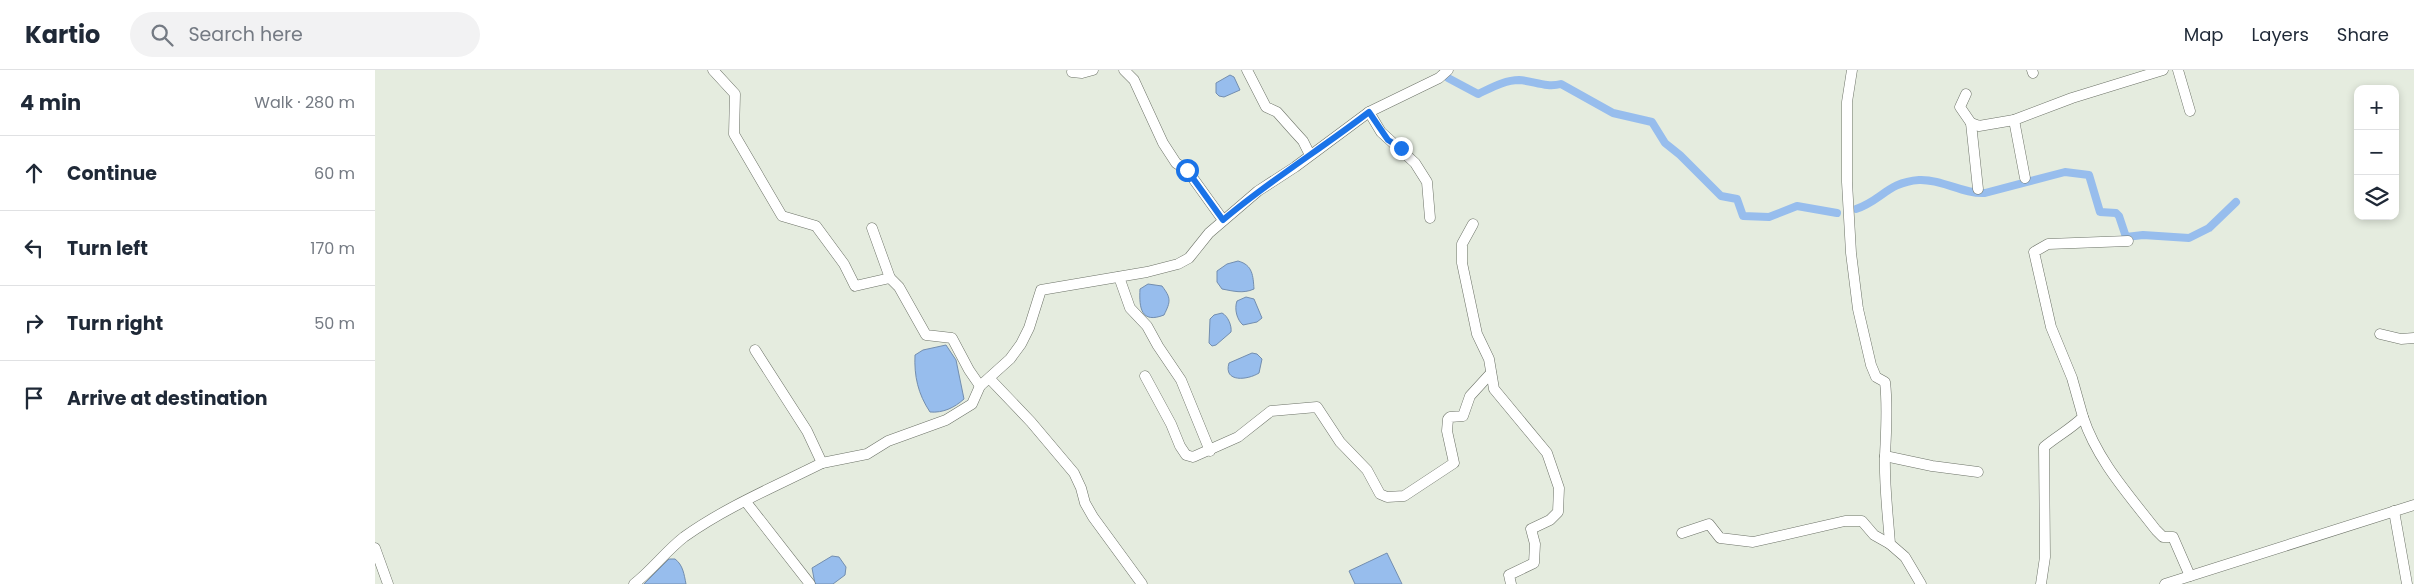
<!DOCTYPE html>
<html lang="en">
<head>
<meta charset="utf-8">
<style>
	body { margin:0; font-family:Poppins,sans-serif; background:#f2f2f3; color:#1f2937 }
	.controls { position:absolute; right:15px; top:15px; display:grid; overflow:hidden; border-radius:10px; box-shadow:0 2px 8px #0003 }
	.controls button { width:45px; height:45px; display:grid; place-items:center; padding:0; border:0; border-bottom:1px solid #e0e1e3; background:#fff; color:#1f2937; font:25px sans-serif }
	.stop { position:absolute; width:15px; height:15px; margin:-11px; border:4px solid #1a73e8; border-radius:50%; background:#fff }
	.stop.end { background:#1a73e8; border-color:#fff; box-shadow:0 1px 5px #0008 }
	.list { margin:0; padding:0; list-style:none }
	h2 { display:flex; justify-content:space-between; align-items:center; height:65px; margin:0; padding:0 20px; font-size:21px }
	h2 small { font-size:16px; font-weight:400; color:#747a83 }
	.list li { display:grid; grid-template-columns:32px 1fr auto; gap:15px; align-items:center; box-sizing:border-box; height:75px; padding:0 20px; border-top:1px solid #e0e1e3 }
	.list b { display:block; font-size:19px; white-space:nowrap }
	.list em { font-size:16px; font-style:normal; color:#747a83 }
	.icon { flex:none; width:28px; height:28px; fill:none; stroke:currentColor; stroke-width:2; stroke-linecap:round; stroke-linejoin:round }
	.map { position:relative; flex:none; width:2039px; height:514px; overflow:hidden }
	header { display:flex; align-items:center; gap:30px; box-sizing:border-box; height:70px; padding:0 25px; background:#fff; border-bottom:1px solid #e0e1e3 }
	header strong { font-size:24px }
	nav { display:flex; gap:28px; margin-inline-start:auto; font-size:18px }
	.search { width:350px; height:45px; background:#f2f2f3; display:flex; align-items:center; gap:12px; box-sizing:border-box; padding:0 18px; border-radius:28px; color:#747a83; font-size:19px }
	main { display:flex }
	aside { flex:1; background:#fff }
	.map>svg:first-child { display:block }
	.water { fill:#97bded; stroke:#738eaf }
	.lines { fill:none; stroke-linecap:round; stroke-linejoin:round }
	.canal { stroke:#97bded; stroke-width:8 }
	.minor-casing { stroke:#6c7267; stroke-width:11 }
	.minor { stroke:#fff; stroke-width:10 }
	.route { stroke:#1a73e8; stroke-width:6 }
</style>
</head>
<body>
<header>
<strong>Kartio</strong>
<div class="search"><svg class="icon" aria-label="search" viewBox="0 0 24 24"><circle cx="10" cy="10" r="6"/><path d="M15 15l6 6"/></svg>Search here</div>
<nav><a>Map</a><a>Layers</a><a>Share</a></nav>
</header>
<main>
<aside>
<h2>4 min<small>Walk · 280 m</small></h2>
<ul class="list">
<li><svg class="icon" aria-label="ahead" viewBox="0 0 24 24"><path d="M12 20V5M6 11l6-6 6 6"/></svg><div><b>Continue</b></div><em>60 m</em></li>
<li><svg class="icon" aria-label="left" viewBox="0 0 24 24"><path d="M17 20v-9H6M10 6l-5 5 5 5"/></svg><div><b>Turn left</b></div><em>170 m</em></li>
<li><svg class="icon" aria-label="right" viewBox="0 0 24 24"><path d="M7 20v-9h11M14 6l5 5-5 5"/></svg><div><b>Turn right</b></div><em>50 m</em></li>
<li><svg class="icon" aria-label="arrive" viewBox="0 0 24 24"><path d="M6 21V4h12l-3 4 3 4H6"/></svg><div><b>Arrive at destination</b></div></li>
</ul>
</aside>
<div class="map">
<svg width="2039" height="514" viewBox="0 0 2039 514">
	<rect width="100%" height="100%" fill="#e5ecdf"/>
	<g class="water">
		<path d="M855,5L859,7L865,20L849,27L844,26L841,23V13Z"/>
		<path d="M863,191C878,195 878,206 879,219C868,224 858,221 847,219L842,212V201L852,194Z"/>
		<path d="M773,214L787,216C796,228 796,231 789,245C766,254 764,238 765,219Z"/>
		<path d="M871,227L879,229L887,248L882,252L868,255C862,250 859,239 862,231Z"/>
		<path d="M847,243C853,246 857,256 856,262L841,275L837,276L834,273L835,249L839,245Z"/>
		<path d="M571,275L581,290L589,329C579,338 568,343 555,342C543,324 539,306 540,285L548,280Z"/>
		<path d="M877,283L882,284L887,289L884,303C873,310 848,313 854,293Z"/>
		<path d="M1012,483L1027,514H980L974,501Z"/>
		<path d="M457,486L464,487L471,497L470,505L458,514H440L437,498Z"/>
		<path d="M294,489H300C308,495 309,504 311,514H269Z"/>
	</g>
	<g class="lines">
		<g class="canal">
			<path d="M1073,8L1103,24C1116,18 1130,10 1144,10C1159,11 1171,18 1186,14L1238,43L1277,52L1290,73L1305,85L1346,126L1362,129L1368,146L1394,147L1422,136L1462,143"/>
			<path d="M1481,139C1506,131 1513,112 1544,110C1568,109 1587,124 1610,123L1690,102L1714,105L1725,142L1741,143L1744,146L1751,167L1768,165L1814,168L1834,158L1861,132"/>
		</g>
		<defs>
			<g id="minor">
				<path d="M338,0L360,24L359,64L407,146L441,156L469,194L480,216L515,208"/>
				<path d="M749,0L759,10L788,73L801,93L812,100L848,150"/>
				<path d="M872,0L891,37L902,42L918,60L928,71L935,85"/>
				<path d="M1477,0L1472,32V112L1476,183L1483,239L1496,295L1501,307L1510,312C1513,337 1511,361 1510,386C1509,415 1513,445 1515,474L1530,487L1546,514"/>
				<path d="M1657,0L1658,3"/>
				<path d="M1803,0L1815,41"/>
				<path d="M697,2L707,3L718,0"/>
				<path d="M1591,24L1585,37L1596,53L1604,56L1639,50L1697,28L1788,0"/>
				<path d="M994,42L1006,62L1040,93L1052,112L1055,148"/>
				<path d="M1639,50L1650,108"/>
				<path d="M1596,53L1603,119"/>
				<path d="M1098,154L1087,174V193L1102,264L1114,289L1119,319L1172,383L1184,418L1183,442L1175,450L1156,459L1160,474L1159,493L1134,505L1136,514"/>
				<path d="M497,158L515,208L524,217L551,265L577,268L594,300L605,316"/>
				<path d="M744,207L755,238L772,256L783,276L806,310L835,381"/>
				<path d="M2005,264L2026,269L2039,268"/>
				<path d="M770,306L796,354L805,376L811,385L818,387L863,367L896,341L942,337L965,372L992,400L1005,424L1012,427L1029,426L1079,393L1072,361L1073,349L1075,347L1088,346L1095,326L1116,303"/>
				<path d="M615,309L656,352L699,403L706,418L710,433L718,447L767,514"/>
				<path d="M1708,347C1722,390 1754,425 1781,460L1788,467H1798L1815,506"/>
				<path d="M1510,386L1557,396L1603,402"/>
				<path d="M447,393L492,384L513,371L571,350L597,334L605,316L635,289L646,274L654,258L666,220L772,202L803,194L814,188L834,163L883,121L920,97L994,42L1064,8L1073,0"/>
				<path d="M371,432L435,514"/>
				<path d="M2019,441L2032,514"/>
				<path d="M1307,463L1334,454L1345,468L1378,472L1470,451H1487L1499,465L1515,474"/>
				<path d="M0,478L13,514"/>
				<path d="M259,514C277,500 291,481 309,467C351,437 401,416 447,393L432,361L380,280"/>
				<path d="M1666,514L1670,487L1669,377C1682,366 1696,359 1708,347L1697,308L1676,257L1659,182L1673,174L1753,171"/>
				<path d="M1790,514L2039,435"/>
			</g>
		</defs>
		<use href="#minor" class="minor-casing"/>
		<use href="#minor" class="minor"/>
	</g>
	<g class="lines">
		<path class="route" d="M812,100L848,150C894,111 946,79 994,42L1013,70L1026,78"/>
	</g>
</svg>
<div class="controls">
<button>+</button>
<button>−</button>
<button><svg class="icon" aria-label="layers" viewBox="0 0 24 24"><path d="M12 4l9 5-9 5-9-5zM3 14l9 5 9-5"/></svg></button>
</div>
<div class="stop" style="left:812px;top:100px"></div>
<div class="stop end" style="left:1026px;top:78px"></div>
</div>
</main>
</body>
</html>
